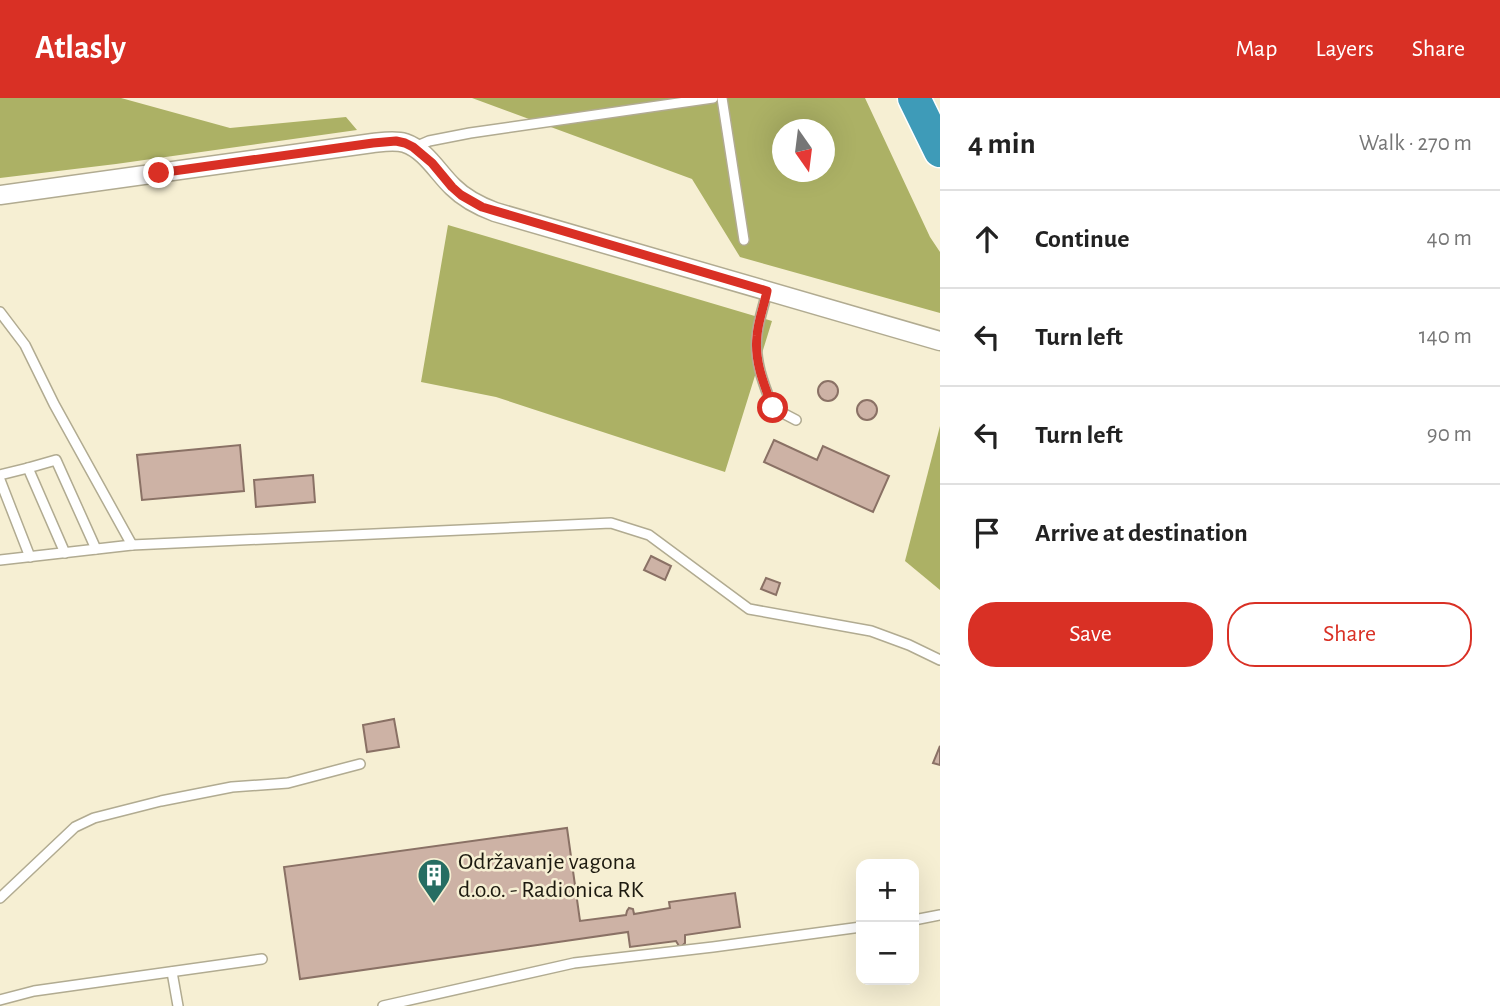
<!DOCTYPE html>
<html lang="en">
<head>
<meta charset="utf-8">
<style>
	body { margin:0; font-family:"Alegreya Sans",sans-serif; background:#f6f6f6; color:#222 }
	.controls { position:absolute; right:21px; bottom:21px; display:grid; overflow:hidden; border-radius:14px; box-shadow:0 7px 28px #0002 }
	.controls button { width:63px; height:63px; display:grid; place-items:center; padding:0; border:0; border-bottom:2px solid #e0e0e0; background:#fff; color:#222; font:35px sans-serif }
	.compass { position:absolute; left:772px; top:21px; width:63px; height:63px; border-radius:50%; background:#fff; box-shadow:0 7px 28px #0002; rotate:166deg }
	.stop { position:absolute; width:21px; height:21px; margin:-16px; border:5px solid #d93025; border-radius:50%; background:#fff }
	.stop.end { background:#d93025; border-color:#fff; box-shadow:0 2px 7px #0008 }
	.list { margin:0; padding:0; list-style:none }
	h2 { display:flex; justify-content:space-between; align-items:center; height:91px; margin:0; padding:0 28px; font-size:30px }
	h2 small { font-size:23px; font-weight:400; color:#767676 }
	.list li { display:grid; grid-template-columns:46px 1fr auto; gap:21px; align-items:center; box-sizing:border-box; height:98px; padding:0 28px; border-top:2px solid #e0e0e0 }
	.list b { display:block; font-size:26px; white-space:nowrap }
	.list em { font-size:23px; font-style:normal; color:#767676 }
	.actions { display:flex; gap:14px; padding:21px 28px }
	.actions a { flex:1; padding:16px 0; border:2px solid #d93025; border-radius:28px; text-align:center; font-size:24px; color:#d93025 }
	.actions .main { background:#d93025; color:#fff }
	.icon { flex:none; width:38px; height:38px; fill:none; stroke:currentColor; stroke-width:2; stroke-linecap:round; stroke-linejoin:round }
	.map { position:relative; flex:none; width:940px; height:908px; overflow:hidden }
	header { display:flex; align-items:center; gap:42px; box-sizing:border-box; height:98px; padding:0 35px; background:#d93025; color:#fff }
	header strong { font-size:33px }
	nav { display:flex; gap:38px; margin-inline-start:auto; font-size:24px }
	main { display:flex }
	aside { flex:1; background:#fff }
	.map>svg:first-child { display:block }
	.forest { fill:#acb165; fill-rule:evenodd }
	.building { fill:#cdb2a5; stroke:#8a7165; stroke-width:2 }
	.lines { fill:none; stroke-linecap:round; stroke-linejoin:round }
	.lane-casing { stroke:#b1ab91; stroke-width:12 }
	.street-casing { stroke:#b1ab91; stroke-width:21 }
	.highway-casing { stroke:#fff; stroke-width:35 }
	.lane { stroke:#fff; stroke-width:9 }
	.street { stroke:#fff; stroke-width:18 }
	.highway { stroke:#3e9bb8; stroke-width:32 }
	.route { stroke:#d93025; stroke-width:9 }
	.labels { text-anchor:middle; stroke-width:5; stroke-linejoin:round; paint-order:stroke }
	.poi-label { font-size:24px; fill:#1c190f; stroke:#f6efd3; text-anchor:start }
</style>
</head>
<body>
<header>
<strong>Atlasly</strong>
<nav><a>Map</a><a>Layers</a><a>Share</a></nav>
</header>
<main>
<div class="map">
<svg width="940" height="908" viewBox="0 0 940 908">
	<rect width="100%" height="100%" fill="#f6efd3"/>
	<g class="forest">
		<path d="M0,0H121L230,30L346,19L357,32L116,66L0,80Z"/>
		<path d="M472,0H865L930,139L940,154V215L740,159L692,81ZM782,32H824V74H782Z"/>
		<path d="M448,127L772,223L725,374L496,299L421,284Z"/>
		<path d="M940,328V492L905,463Z"/>
	</g>
	<g class="building">
		<circle cx="828" cy="293" r="10"/>
		<circle cx="867" cy="312" r="10"/>
		<path d="M774,342L817,362L823,348L889,378L873,414L764,364Z"/>
		<path d="M240,347L244,393L142,402L137,357Z"/>
		<path d="M313,377L315,404L256,409L254,382Z"/>
		<path d="M651,458L671,468L665,482L644,472Z"/>
		<path d="M766,480L780,485L776,497L761,491Z"/>
		<path d="M394,621L399,649L367,654L363,627Z"/>
		<path d="M940,648V667L933,665Z"/>
		<path d="M567,730L580,823L626,817L627,813L629,810L633,811L634,816L670,810L669,804L735,795L740,829L685,837V845L682,848H679L676,843L630,849L628,834L300,881L284,769Z"/>
	</g>
	<g class="lines">
		<defs>
			<g id="lane">
				<path d="M722,0L744,142"/>
				<path d="M415,49L429,43L470,35L713,0"/>
				<path d="M767,193C764,208 758,223 757,238C754,263 764,287 773,310L796,322"/>
				<path d="M0,214L25,247L54,306L132,447L611,425L649,437L749,511L871,533L909,547L940,562"/>
				<path d="M0,377L28,370"/>
				<path d="M0,382L30,459"/>
				<path d="M65,455L28,370L56,362L96,451"/>
				<path d="M0,462L132,447"/>
				<path d="M0,800L75,729L94,720L161,703L232,689L288,685L360,666"/>
				<path d="M914,822L940,817"/>
				<path d="M172,874L178,908"/>
				<path d="M0,902L34,893L262,861"/>
				<path d="M383,908L574,865L713,849L861,829"/>
			</g>
			<path id="street" d="M0,97L373,45C383,44 395,42 405,45C426,52 438,75 453,89C465,101 479,108 495,114L940,243"/>
			<path id="highway" d="M914,0L940,53"/>
		</defs>
		<use href="#lane" class="lane-casing"/>
		<use href="#street" class="street-casing"/>
		<use href="#highway" class="highway-casing"/>
		<use href="#lane" class="lane"/>
		<use href="#street" class="street"/>
		<use href="#highway" class="highway"/>
	</g>
	<g class="lines">
		<path class="route" d="M159,75L373,45L396,43L405,45L413,49L432,65L452,89L461,97L482,109L767,193C764,208 758,223 757,238C754,263 764,287 773,310"/>
	</g>
	<defs>
		<symbol id="building-pin" viewBox="-11 -11 22 30"><path d="M0 17L-7.5 6A9.5 9.5 0 1 1 7.5 6Z" fill="#266d62" stroke="#f6efd3"/><path d="M-4-6H4V6H1V3H-1V6H-4ZM-2.5-4.3h1.7v1.8h-1.7ZM.8-4.3h1.7v1.8H.8ZM-2.5-1h1.7V.8h-1.7ZM.8-1h1.7V.8H.8Z" fill="#fff"/></symbol>
	</defs>
	<g fill-rule="evenodd">
		<use href="#building-pin" x="415" y="758" width="38" height="52"/>
	</g>
	<g class="labels">
		<g class="poi-label">
			<text x="458" y="771">Održavanje vagona<tspan x="458" dy="28">d.o.o. - Radionica RK</tspan></text>
		</g>
	</g>
</svg>
<div class="controls">
<button>+</button>
<button>−</button>
</div>
<svg class="compass" viewBox="-18 -18 36 36"><path d="M0-13l5 13h-10z" fill="#e53935"/><path d="M0 13l5-13h-10z" fill="#767676"/></svg>
<div class="stop" style="left:773px;top:310px"></div>
<div class="stop end" style="left:159px;top:75px"></div>
</div>
<aside>
<h2>4 min<small>Walk · 270 m</small></h2>
<ul class="list">
<li><svg class="icon" aria-label="ahead" viewBox="0 0 24 24"><path d="M12 20V5M6 11l6-6 6 6"/></svg><div><b>Continue</b></div><em>40 m</em></li>
<li><svg class="icon" aria-label="left" viewBox="0 0 24 24"><path d="M17 20v-9H6M10 6l-5 5 5 5"/></svg><div><b>Turn left</b></div><em>140 m</em></li>
<li><svg class="icon" aria-label="left" viewBox="0 0 24 24"><path d="M17 20v-9H6M10 6l-5 5 5 5"/></svg><div><b>Turn left</b></div><em>90 m</em></li>
<li><svg class="icon" aria-label="arrive" viewBox="0 0 24 24"><path d="M6 21V4h12l-3 4 3 4H6"/></svg><div><b>Arrive at destination</b></div></li>
</ul>
<div class="actions"><a class="main">Save</a><a>Share</a></div>
</aside>
</main>
</body>
</html>
